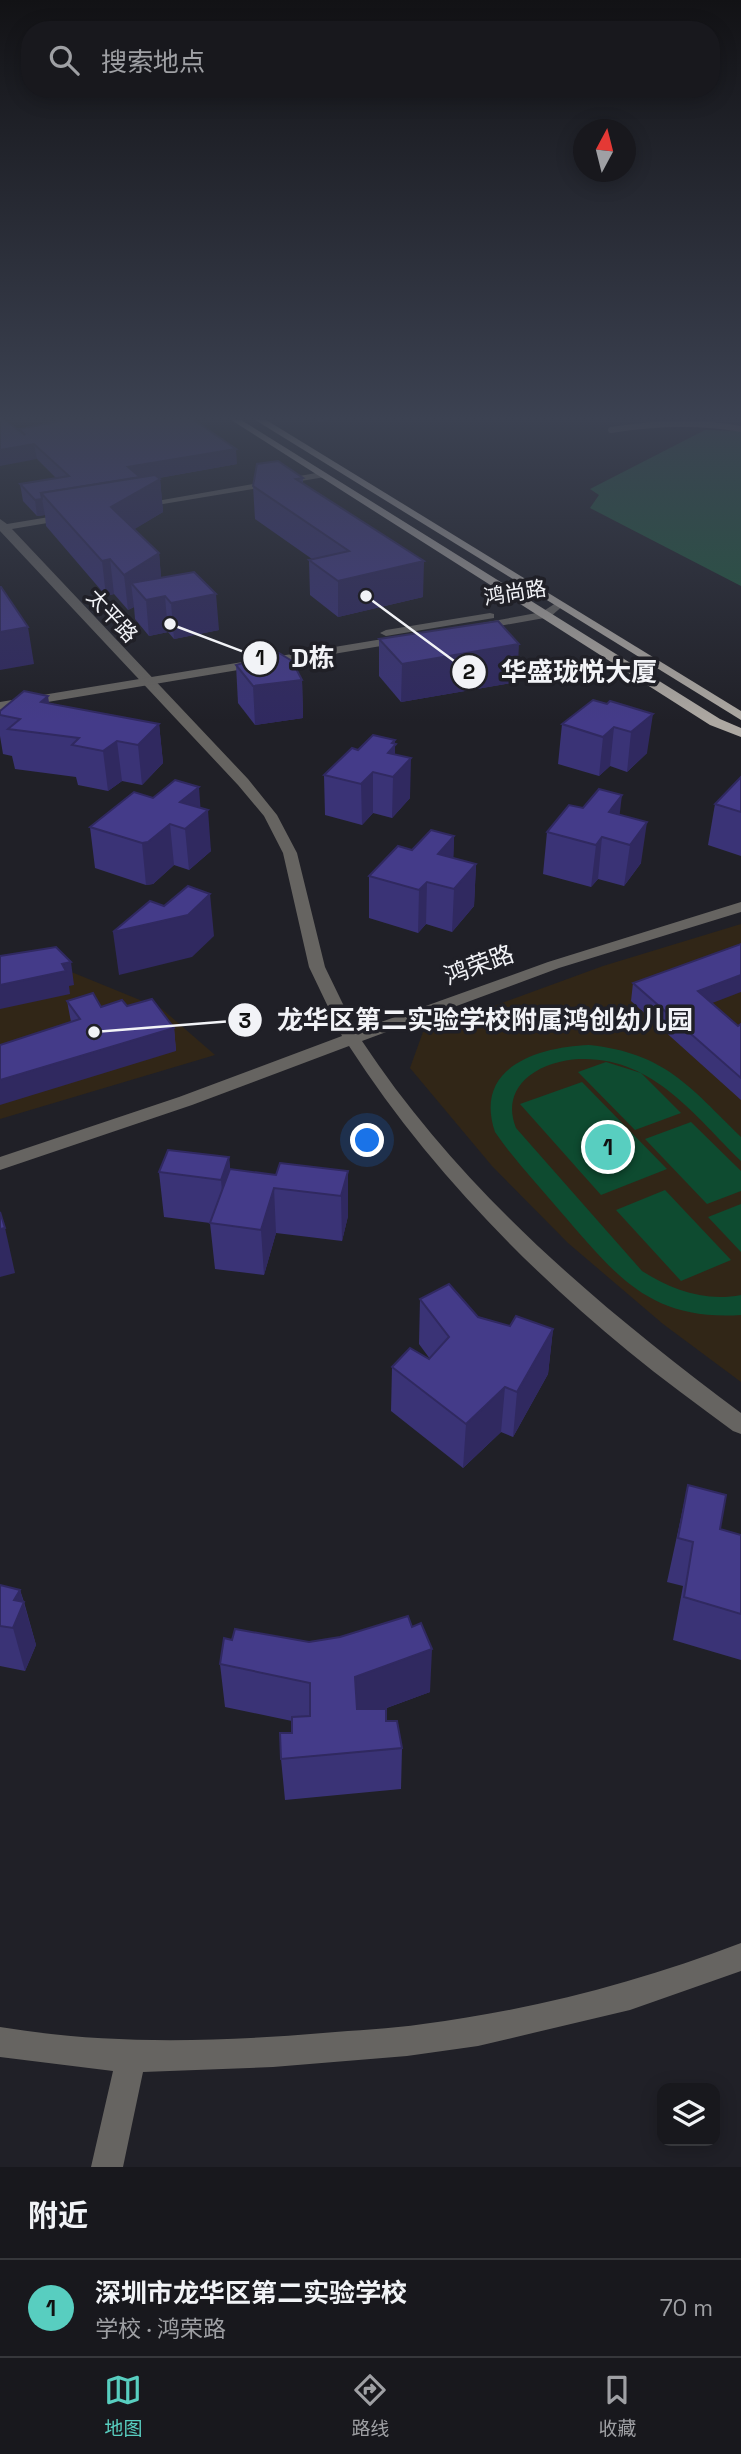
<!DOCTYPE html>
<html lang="zh">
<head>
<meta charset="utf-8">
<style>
	body { margin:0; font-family:"Space Grotesk","Noto Sans SC",sans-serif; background:#25252a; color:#f1f3f6 }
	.controls { position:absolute; right:21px; bottom:21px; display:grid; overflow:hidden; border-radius:14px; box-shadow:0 4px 18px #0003 }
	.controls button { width:63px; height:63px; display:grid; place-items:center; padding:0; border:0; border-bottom:2px solid #36373b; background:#18181d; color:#f1f3f6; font:35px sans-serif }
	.compass { position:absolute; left:573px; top:119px; width:63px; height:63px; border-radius:50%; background:#18181d; box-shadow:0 4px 18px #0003; rotate:7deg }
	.you { position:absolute; left:368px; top:1141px; width:24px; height:24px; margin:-18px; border:5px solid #fff; border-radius:50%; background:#1a73e8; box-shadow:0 0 0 10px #1a73e833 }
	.badge { display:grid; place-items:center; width:46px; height:46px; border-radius:50%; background:#58cec0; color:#111; font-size:23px; font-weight:700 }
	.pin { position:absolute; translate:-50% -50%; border:4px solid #fff; box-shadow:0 2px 7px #0006 }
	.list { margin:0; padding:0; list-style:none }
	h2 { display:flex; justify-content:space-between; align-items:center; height:91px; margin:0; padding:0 28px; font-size:30px }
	h2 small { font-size:23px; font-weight:400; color:#9fa0a4 }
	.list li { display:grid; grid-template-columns:46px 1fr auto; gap:21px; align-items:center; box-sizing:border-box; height:98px; padding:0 28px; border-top:2px solid #36373b }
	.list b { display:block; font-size:26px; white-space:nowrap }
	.list p { margin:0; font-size:23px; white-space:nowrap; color:#9fa0a4 }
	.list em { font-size:23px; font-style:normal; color:#9fa0a4 }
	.icon { flex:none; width:38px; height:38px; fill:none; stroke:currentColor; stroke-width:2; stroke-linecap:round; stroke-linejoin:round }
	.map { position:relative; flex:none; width:741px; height:2167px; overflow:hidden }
	.search { position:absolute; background:#18181d; box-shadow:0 4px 18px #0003; left:21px; right:21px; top:21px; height:77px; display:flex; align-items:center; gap:18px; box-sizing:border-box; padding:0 24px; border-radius:28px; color:#9fa0a4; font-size:26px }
	.sheet { height:189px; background:#18181d }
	nav { display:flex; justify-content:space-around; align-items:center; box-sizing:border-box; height:98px; border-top:2px solid #36373b; background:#18181d; font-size:19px; color:#9fa0a4 }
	nav a { display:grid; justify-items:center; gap:4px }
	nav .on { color:#58cec0 }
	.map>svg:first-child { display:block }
	.education { fill:#312617 }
	.green { fill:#0e4b30 }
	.forest { fill:#215a3e }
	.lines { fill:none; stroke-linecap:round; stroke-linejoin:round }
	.service { stroke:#666461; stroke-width:6 }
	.minor { fill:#666461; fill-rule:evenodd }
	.tertiary { fill:#666461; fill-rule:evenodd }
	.primary { fill:#ada8a2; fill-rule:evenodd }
	.wall { fill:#3a3376 }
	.shaded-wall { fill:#302960 }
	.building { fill:#443b89; stroke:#302960; stroke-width:2 }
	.labels { text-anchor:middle; stroke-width:7; stroke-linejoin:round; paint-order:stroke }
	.far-street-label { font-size:21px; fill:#f2f3f7; stroke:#202027 }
	.street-label { font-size:24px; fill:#f2f3f7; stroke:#202027 }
	.leader { fill:none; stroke:#f2f3f7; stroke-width:2.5 }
	.callout-dot { fill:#f2f3f7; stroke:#202027; stroke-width:2.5 }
	.mark-label { font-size:21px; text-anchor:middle; font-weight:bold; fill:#111 }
	.callout-label { font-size:26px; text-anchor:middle; font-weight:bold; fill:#f2f3f7; stroke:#202027; stroke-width:7; stroke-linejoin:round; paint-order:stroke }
</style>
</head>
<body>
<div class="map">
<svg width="741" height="2167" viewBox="0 0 741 2167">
	<rect width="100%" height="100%" fill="#202027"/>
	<g class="education">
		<path d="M741,924V1382L663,1324L568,1243L492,1166L410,1068L423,1032L603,966Z"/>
		<path d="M42,960L162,1009L215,1055L0,1119V968Z"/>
	</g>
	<g class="green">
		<path d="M589,1045C665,1053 690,1087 741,1137V1161C694,1115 652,1056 579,1059C562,1060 543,1065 529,1076C512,1090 508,1108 516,1128L642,1271C672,1290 705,1302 741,1295V1315C648,1321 615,1274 560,1211C538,1185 514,1160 495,1132C473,1067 538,1047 589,1045Z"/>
		<path d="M606,1062L641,1073L681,1113L635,1130L578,1072Z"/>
		<path d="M582,1082L667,1169L601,1195L520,1104Z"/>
		<path d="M691,1122L741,1171V1191L707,1204L645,1139Z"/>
		<path d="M665,1190L731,1260L681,1281L616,1210Z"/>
		<path d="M741,1204V1252L708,1217Z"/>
	</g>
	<path class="forest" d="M705,430L741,431V586L590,508L599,495L590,489Z"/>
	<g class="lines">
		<path class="service" d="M611,430C655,423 697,421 741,429"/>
		<g class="minor">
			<path d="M322,472L327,475L325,477L139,508L134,505Z"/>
			<path d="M67,514L72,517L71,519L12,529L248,779L277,815L297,853L325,967L356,1031L548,962L741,902V912L559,968L362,1041C461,1191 599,1307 741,1413V1434L733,1431C698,1405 662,1379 628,1351C522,1264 423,1161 349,1046L192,1105L0,1170V1157L179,1097L342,1036L309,967L283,853L264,816L238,785L0,531V519L7,524Z"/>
			<path d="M741,1943V1971L630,2010L478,2046L407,2056L273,2067L143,2072L123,2167H91L113,2071L0,2057V2027C108,2045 214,2042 323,2033C356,2030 390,2029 423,2024C532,2010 639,1982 741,1943Z"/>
		</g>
		<g class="tertiary">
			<path d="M559,601L565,604L550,617L477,630L471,627L477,624L542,612Z"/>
			<path d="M490,613L494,614V618L386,636L380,633L386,630Z"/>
			<path d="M401,636L407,640L405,642L0,710V702Z"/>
		</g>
		<g class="primary">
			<path d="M228,418H238L720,719L741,728V737L710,725Z"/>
			<path d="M252,418H263L741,711V720Z"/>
		</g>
	</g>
	<g class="wall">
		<path d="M20,431L237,464L159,478L160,479L163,512L134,529L159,553L161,578L219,630L174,639L168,632L149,636L135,619L134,607L128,610L114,594L106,596L46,526L45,515L37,516L23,501L20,484L56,478L37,459Z"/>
		<path d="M303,478V484L423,597L338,617L310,595L309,560L312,559L255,519L253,486Z"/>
		<path d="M379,639L517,682L401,702L379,676Z"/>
		<path d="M236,665L302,680L303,718L255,725L238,703Z"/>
		<path d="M610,701L647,753L627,772L610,766L599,776L558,764L562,724L607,704Z"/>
		<path d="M49,703L159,724L163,763L142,785L122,781L108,791L78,785L76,777L15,769L12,756L3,754L0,736V711Z"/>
		<path d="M395,744V754L410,798L392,818L373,813L362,825L325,815L324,775L358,750Z"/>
		<path d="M741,777V856L708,845L715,804Z"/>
		<path d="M153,798L200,808L211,851L189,870L174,865L153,884L146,885L95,868L90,827Z"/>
		<path d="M583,808L620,815L641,863L624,886L598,879L591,887L543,874L547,832Z"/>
		<path d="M454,836L453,858L476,864L474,906L452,932L426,924L418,933L369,918V876L412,850Z"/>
		<path d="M633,983L712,1003L738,1026L741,1024V1100L631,1001Z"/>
		<path d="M67,1001L101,1007L127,1006L174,1028L176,1051L71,1022Z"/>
		<path d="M229,1157L230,1169L276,1175L348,1171V1216L342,1241L276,1233L264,1275L215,1269L210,1223L164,1217L159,1172Z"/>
		<path d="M420,1299L510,1326L553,1329L548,1374L513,1437L501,1432L463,1468L391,1411L392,1367L430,1359L419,1344Z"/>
		<path d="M688,1485L720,1529L741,1535V1660L673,1640L683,1586L667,1582Z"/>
		<path d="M0,1585L20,1590L24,1602L36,1645L25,1671L0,1666Z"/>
		<path d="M220,1664L430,1692L384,1709L386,1721L402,1748L401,1789L285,1800L281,1759L292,1733V1721L225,1707Z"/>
	</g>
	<g class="shaded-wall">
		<path d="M318,418H339L318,422Z"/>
		<path d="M34,444L37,459L0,466V450Z"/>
		<path d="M236,449L237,464L130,483L128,467Z"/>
		<path d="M160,479L163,512L115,541L59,513Z"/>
		<path d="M42,499L45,515L37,516L35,500Z"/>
		<path d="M159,553L162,588L131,583L134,607L128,610L124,575Z"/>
		<path d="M110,559L114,594L106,596L102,561Z"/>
		<path d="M424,561L423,597L338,617V581Z"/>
		<path d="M216,594L219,630L174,639L171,603Z"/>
		<path d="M165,596L168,632L149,636L146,600Z"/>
		<path d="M28,627L34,664L0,670V632Z"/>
		<path d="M519,644L517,682L401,702L402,664Z"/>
		<path d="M302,680L303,718L255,725L253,686Z"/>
		<path d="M48,696L54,735L41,702Z"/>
		<path d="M653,714L647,753L627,772L631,732Z"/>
		<path d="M159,724L163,763L142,785L138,745Z"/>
		<path d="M614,727L610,766L599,776L603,737Z"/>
		<path d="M395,740V775L411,758L410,798L392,818L393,777L388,753L392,743Z"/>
		<path d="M117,741L122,781L108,791L103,751Z"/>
		<path d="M373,772V813L362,825L361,784Z"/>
		<path d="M199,787L201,815L208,810L211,851L189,870L185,829L180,802Z"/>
		<path d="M622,795L617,836L609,812Z"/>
		<path d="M647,822L641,863L624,886L630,845Z"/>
		<path d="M170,824L174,865L153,884L146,885L142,843Z"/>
		<path d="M454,836L453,877L438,854Z"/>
		<path d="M602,837L598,879L591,887L596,845Z"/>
		<path d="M476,864L474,906L452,932L454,889Z"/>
		<path d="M427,882L426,924L418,933L419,890Z"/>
		<path d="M210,894L214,936L192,957L119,975L113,932Z"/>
		<path d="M71,962L74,985L69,986L70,994L0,1009V985Z"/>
		<path d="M741,975V992L694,1010L698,991Z"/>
		<path d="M174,1028L176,1051L0,1105V1080Z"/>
		<path d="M229,1157L232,1202L225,1225L221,1180Z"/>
		<path d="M348,1171V1216L342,1241L341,1196Z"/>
		<path d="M274,1188L276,1233L264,1275L261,1230Z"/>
		<path d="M5,1228L15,1273L0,1277V1229Z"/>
		<path d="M553,1329L548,1374L513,1437L517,1392Z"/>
		<path d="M505,1387L501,1432L463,1468L466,1424Z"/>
		<path d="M20,1590L36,1645L25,1671L13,1628L14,1600Z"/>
		<path d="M432,1649L430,1692L356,1719L355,1677Z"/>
	</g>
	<g class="building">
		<path d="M0,418H2L25,435L19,429L75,418H191L236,449L128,467L140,477L41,493L42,499L35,500L20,484L69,476L34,444L0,450Z"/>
		<path d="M278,461L303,478L296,479L424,561L338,581L309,560L349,551L253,486L257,464Z"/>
		<path d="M155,475L160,479L111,507L159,553L124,575L110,559L102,561L41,493Z"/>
		<path d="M194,572L216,594L171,603L165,596L146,600L131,583Z"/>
		<path d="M0,587H1L28,627L0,632Z"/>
		<path d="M498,621L519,644L402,664L379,639Z"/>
		<path d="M279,653L292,661L302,680L253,686L236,665Z"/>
		<path d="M24,691L48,696L41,702L159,724L138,745L117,741L103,751L72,745L79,738L8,729L20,719L0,715V711Z"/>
		<path d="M593,700L607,704L610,701L653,714L631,732L614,727L603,737L562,724Z"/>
		<path d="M373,735L395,740L392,743L396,744L388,753L411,758L393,777L373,772L361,784L324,775L352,748L358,750Z"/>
		<path d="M741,777V812L715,804Z"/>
		<path d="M175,780L199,787L180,802L208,810L185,829L170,824L148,842L142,843L90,827L134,792L153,798Z"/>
		<path d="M599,789L622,795L609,812L647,822L630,845L602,837L596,845L547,832L569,805L583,808Z"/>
		<path d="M431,830L454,836L438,854L476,864L454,889L427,882L419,890L369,876L398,846L412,850Z"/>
		<path d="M188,886L210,894L188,915L113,932L150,901L164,906Z"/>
		<path d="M741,944V975L698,991L738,1026L741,1024V1078L633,983Z"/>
		<path d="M56,947L71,962L62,964L66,971L0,985V956Z"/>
		<path d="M93,993L101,1007L122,1000L127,1006L152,999L174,1028L0,1080V1045L80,1019L67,1001Z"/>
		<path d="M168,1150L229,1157L221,1180L159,1172Z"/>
		<path d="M280,1163L348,1171L341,1196L274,1188L261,1230L210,1223L230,1169L276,1175Z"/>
		<path d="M0,1212L5,1228L0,1229Z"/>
		<path d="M449,1284L478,1317L510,1326L516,1316L553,1329L517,1392L505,1387L466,1424L392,1367L410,1348L429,1359L449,1337L420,1299Z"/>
		<path d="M688,1485L726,1495L720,1529L741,1535V1614L684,1597L693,1542L678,1538Z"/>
		<path d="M0,1585L20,1590L14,1600L24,1602L13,1628L0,1626Z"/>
		<path d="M408,1616L412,1627L421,1623L432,1649L355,1677L357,1709H386V1721H397L402,1748L281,1759L280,1733H292V1717L310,1716V1683L220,1664L224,1638L232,1640L235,1629L309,1642L340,1637Z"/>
	</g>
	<linearGradient id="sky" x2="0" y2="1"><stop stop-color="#121215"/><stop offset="0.58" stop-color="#3c4252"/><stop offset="1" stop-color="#3c4252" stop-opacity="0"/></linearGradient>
	<rect width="741" height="722" fill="url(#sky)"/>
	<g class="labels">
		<g class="far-street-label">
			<text transform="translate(515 593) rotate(-9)" y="7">鸿尚路</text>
			<text transform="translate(112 616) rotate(47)" y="7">太平路</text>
		</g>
		<g class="street-label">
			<text transform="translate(479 965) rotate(-20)" y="8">鸿荣路</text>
		</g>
	</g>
	<path class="leader" d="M170 624L260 658M366 596L469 672M94 1032L245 1020"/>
	<g class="callout-dot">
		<circle cx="170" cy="624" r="7"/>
		<circle cx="366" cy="596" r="7"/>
		<circle cx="94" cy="1032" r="7"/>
		<circle cx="260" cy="658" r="18"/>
		<circle cx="469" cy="672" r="18"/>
		<circle cx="245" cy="1020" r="18"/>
	</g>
	<g class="mark-label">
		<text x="260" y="665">1</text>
		<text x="469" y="679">2</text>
		<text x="245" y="1028">3</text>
	</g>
	<g class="callout-label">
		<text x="313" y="667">D栋</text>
		<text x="579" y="681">华盛珑悦大厦</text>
		<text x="485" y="1029">龙华区第二实验学校附属鸿创幼儿园</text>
	</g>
</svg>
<div class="controls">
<button><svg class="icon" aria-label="layers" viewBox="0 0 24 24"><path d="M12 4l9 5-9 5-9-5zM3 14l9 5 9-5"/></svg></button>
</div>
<svg class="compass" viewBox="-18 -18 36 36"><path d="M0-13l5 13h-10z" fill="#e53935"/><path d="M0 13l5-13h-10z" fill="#9fa0a4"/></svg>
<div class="you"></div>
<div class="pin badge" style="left:608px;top:1147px">1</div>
<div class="search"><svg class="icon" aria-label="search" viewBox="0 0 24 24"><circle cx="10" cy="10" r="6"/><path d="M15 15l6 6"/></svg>搜索地点</div>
</div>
<section class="sheet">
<h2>附近<small></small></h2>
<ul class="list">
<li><span class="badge">1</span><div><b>深圳市龙华区第二实验学校</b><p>学校 · 鸿荣路</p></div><em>70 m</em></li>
</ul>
</section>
<nav>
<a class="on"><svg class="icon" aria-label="map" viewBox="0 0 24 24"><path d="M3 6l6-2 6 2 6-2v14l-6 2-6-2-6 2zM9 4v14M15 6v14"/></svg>地图</a>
<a><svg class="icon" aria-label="directions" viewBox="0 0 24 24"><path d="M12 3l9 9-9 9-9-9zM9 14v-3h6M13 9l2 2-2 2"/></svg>路线</a>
<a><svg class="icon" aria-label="saved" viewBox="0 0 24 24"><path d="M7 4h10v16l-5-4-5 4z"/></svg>收藏</a>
</nav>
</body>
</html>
